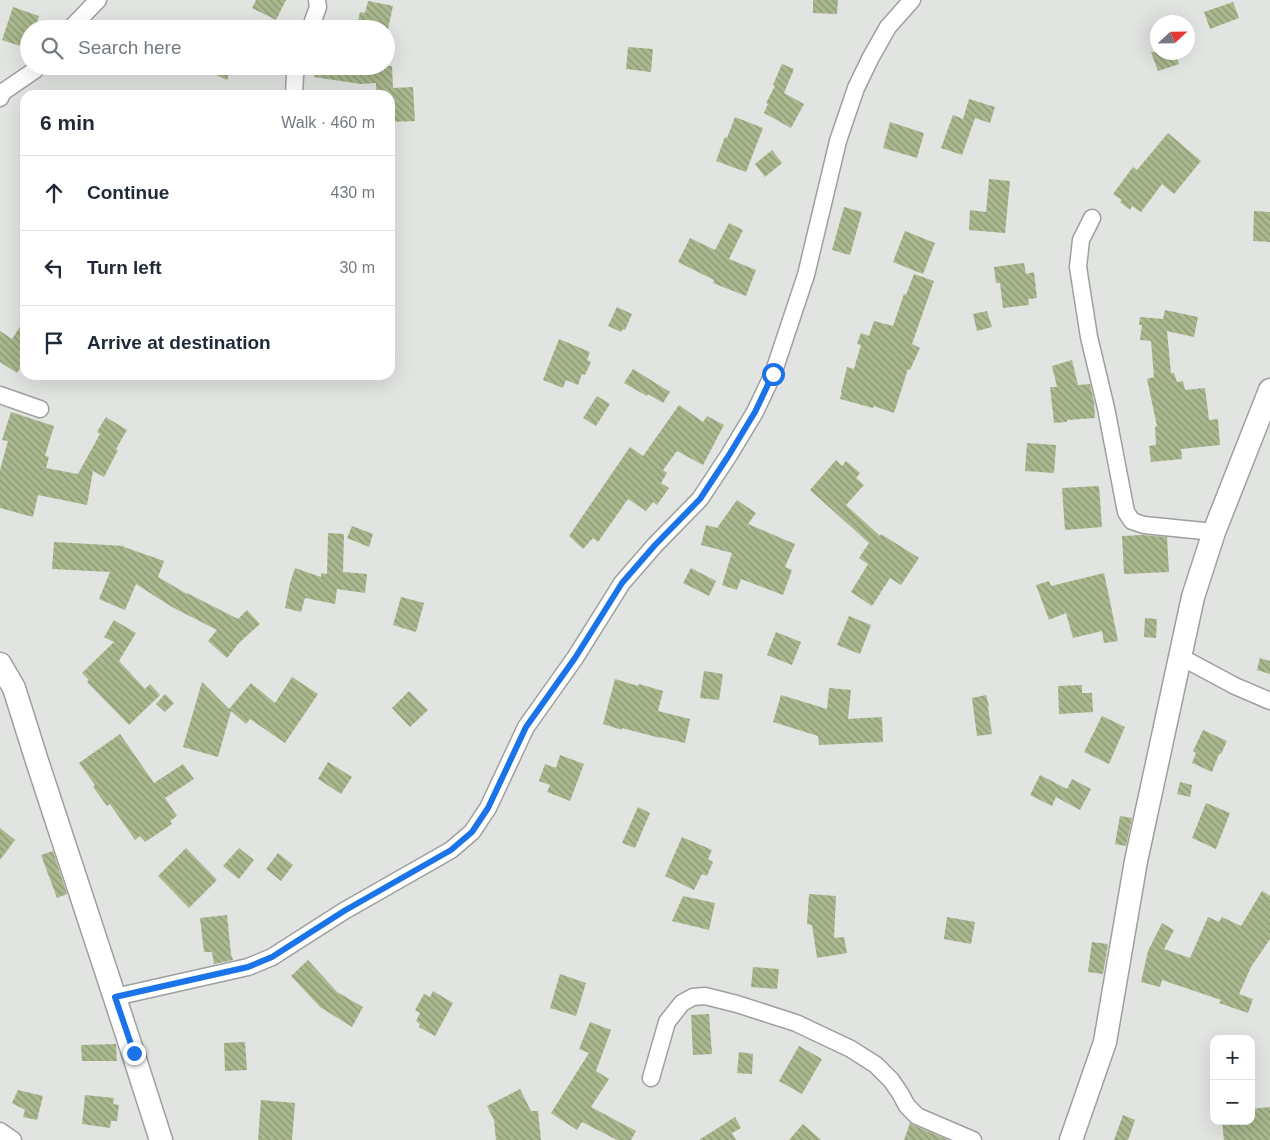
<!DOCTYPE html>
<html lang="en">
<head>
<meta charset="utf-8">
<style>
	body { margin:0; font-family:Arial,sans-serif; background:#f2f2f3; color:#1f2937 }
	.controls { position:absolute; right:15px; bottom:15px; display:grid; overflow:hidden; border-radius:10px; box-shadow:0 5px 20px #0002 }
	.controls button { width:45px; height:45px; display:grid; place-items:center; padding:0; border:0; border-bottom:1px solid #e0e1e3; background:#fff; color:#1f2937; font:25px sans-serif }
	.compass { position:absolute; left:1150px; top:15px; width:45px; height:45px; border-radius:50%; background:#fff; box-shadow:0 5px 20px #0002; rotate:68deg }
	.stop { position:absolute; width:15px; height:15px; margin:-11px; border:4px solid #1a73e8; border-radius:50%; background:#fff }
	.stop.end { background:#1a73e8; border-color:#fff; box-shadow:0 1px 5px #0008 }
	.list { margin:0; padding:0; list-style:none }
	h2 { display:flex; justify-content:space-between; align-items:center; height:65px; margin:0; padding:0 20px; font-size:21px }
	h2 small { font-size:16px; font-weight:400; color:#747a83 }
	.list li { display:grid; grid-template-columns:32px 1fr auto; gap:15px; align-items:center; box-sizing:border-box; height:75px; padding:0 20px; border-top:1px solid #e0e1e3 }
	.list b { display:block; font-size:19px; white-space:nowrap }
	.list em { font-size:16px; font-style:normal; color:#747a83 }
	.icon { flex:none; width:28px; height:28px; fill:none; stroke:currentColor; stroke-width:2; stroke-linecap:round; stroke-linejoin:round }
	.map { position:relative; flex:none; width:1270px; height:1140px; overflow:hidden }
	.search { position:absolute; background:#fff; box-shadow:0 5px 20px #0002; left:20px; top:20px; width:375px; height:55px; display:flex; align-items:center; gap:12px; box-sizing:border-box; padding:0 18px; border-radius:28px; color:#747a83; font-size:19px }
	.panel { position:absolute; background:#fff; box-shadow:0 5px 20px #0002; left:20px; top:90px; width:375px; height:290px; border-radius:15px }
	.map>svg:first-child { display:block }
	.building { fill:url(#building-back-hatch) }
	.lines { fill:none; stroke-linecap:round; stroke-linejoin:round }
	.street-casing { stroke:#9da09d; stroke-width:19 }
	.secondary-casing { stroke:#9da09d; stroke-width:25 }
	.street { stroke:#fff; stroke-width:16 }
	.secondary { stroke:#fff; stroke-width:22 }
	.route { stroke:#1a73e8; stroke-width:6 }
</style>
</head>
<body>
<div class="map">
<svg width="1270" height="1140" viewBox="0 0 1270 1140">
	<defs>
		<pattern id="building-back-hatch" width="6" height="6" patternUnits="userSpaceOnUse" patternTransform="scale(1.25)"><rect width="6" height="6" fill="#a9b88e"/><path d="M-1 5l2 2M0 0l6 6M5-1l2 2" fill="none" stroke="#8a9674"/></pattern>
	</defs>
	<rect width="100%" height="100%" fill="#e1e4e0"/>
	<g class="building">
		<path d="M256,0H286L276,20L252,8Z"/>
		<path d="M813,0H838L837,14L813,13Z"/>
		<path d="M368,1L393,6L388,29H356L360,12L365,13Z"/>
		<path d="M1233,2L1239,18L1210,29L1204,12Z"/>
		<path d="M13,7L39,16L35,29H29V49L2,40Z"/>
		<path d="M628,47L653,49L651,72L626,69Z"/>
		<path d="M1151,52H1175L1179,64L1158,71Z"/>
		<path d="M782,64L794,69L784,93L804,104L791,128L764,113L768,104L766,103L775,86L773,85Z"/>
		<path d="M197,66H232L227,80Z"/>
		<path d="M316,66H392L393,88L413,87L415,121L390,122V95H376V83L361,84L314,77Z"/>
		<path d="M969,99L995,107L990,123L975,118L962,155L941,148L953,115L963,119Z"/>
		<path d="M735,117L763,128L746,172L716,161L725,137L727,138Z"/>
		<path d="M890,122L924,133L917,158L883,148Z"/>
		<path d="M1168,133L1201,161L1174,194L1162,184L1141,212L1132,206L1130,210L1120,202L1122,200L1113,194L1133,167L1137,170Z"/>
		<path d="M772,150L782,163L765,177L755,164Z"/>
		<path d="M989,179L1010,181L1005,233L969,230L970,210L986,212Z"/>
		<path d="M844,207L862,212L850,255L832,250Z"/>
		<path d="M1254,211L1270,212V242L1253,241Z"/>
		<path d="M729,223L743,230L729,259L756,270L746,296L713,283L714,280L678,262L690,238L715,250Z"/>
		<path d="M905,231L935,243L923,274L893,262Z"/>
		<path d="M1024,263L1026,274L1034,272L1037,298L1028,299L1029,305L1003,308L1000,283H996L994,267Z"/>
		<path d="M914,274L934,281L912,344L920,348L910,370L908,369L894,413L874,406L873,408L840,399L842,392H841L847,367L854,369L861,345L857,344L861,333L869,336L874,321L893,326L904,294L906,295Z"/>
		<path d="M617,307L632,314L625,330L623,329L621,332L608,326Z"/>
		<path d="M1165,310L1198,317L1194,337L1167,331L1171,373H1174L1177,382L1183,381L1185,390L1205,388L1209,420L1218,419L1220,445L1181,449L1182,459L1151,462L1149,446L1156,445L1155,427L1157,426L1147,379L1154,377L1151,341L1140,340L1142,325H1139L1140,317L1163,319Z"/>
		<path d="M987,311L992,327L977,331L973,314Z"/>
		<path d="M25,319V360L17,373L0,362V331L12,339Z"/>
		<path d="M559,339L590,352L587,360L591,362L585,375L582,374L578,385L566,380L563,388L543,380Z"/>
		<path d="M1072,360L1078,385L1090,384L1094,402L1095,418L1067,420V422L1054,423L1050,387H1057L1052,366Z"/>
		<path d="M633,369L670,392L663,403L648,394L647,396L624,383Z"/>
		<path d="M597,396L610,404L596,426L583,418Z"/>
		<path d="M679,405L703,422L707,416L724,425L703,465L677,451L663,470L667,473L661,483L669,488L657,505L653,502L646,511L628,499L598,542L593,538L583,549L569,536L630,447L643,456Z"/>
		<path d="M11,412L54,426L45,456L49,457L46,468L78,474L100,434L97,432L106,417L127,430L116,449L118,450L104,477L93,471L87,505L38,495L33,517L0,508V470L8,441L2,440Z"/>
		<path d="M1027,443L1056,445L1054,473L1025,471Z"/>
		<path d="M836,460L842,466L846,461L860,473L856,478L864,485L846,505L880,536L881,534L919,558L901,585L890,578L872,606L851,592L868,564L859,558L869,543L810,490Z"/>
		<path d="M1099,486L1102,527L1065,530L1062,488Z"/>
		<path d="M737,500L756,513L748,524L795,544L785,567L792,570L783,595L741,579L737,590L722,585L732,553L701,545L706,525L717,528Z"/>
		<path d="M352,526L373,534L369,547L347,538Z"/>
		<path d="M328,533L344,534L343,572L367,574L365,593L337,589L335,604L305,598L301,612L285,608L290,583L295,568L321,577V573L327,574Z"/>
		<path d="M1142,535L1167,537L1169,572L1124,574L1122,536Z"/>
		<path d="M54,542L124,546V547L164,561L158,577L187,594V593L238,619L247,610L260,624L239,643L227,658L208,641L217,630L172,607L136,584L125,610L99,599L110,572L52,569Z"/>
		<path d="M691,568L716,581L709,596L683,583Z"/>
		<path d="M1104,573L1112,611L1118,641L1104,643L1102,631L1073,638L1066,613L1049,620L1036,585L1049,581L1051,586Z"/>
		<path d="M401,597L424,603L416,632L393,625Z"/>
		<path d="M849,616L871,625L860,654L837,645Z"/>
		<path d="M1145,618L1157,619L1156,638L1144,637Z"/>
		<path d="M114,620L136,633L119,661L145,689L150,684L160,695L129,725L87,682L89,680L82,673L114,642L104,637Z"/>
		<path d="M776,632L801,642L792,665L767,655Z"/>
		<path d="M1260,658L1270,661V674L1257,670Z"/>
		<path d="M704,671L723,674L719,700L700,698Z"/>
		<path d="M292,677L318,694L285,743L250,719L246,724L231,711L218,757L183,747L202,682L229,709L251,683L275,703Z"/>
		<path d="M615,679L638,686L639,684L663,691L658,711L690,719L685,743L660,737V738L622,728V730L603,724Z"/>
		<path d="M1082,685V693H1092L1093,712L1059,714L1058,686Z"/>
		<path d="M829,688L851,690L848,719L882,717L883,742L819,745L818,736L773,722L781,695L827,709Z"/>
		<path d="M409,691L428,710L410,727L392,708Z"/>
		<path d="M165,694L174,703L165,712L156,704Z"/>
		<path d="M986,695L989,706L988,707L992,734L977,736L972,698Z"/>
		<path d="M1102,716L1125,727L1109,764L1084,752Z"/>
		<path d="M1203,730L1227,741L1221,754H1219L1212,772L1192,763L1196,753L1193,751Z"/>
		<path d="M120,734L154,783L183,764L194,779L165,798L177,816L170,821L172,824L145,842L140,836L135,840L110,804L107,806L93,787L95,785L79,763Z"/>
		<path d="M560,755L584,764L570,801L547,792L550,785L539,781L545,764L556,768Z"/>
		<path d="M328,762L352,777L341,794L318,779Z"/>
		<path d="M1040,775L1067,789L1072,779L1091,789L1080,810L1056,797L1052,806L1030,795Z"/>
		<path d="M1180,782L1192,785L1190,797L1177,794Z"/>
		<path d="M1206,803L1230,813L1216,849L1192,838Z"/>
		<path d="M638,807L650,813L635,848L622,843Z"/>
		<path d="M1120,816L1132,818L1126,846L1115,844Z"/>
		<path d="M0,828L15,840L0,860Z"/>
		<path d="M682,837L712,850L708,859L713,862L707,876L702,874L694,890L665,876Z"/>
		<path d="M186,848L217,880L189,908L158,876Z"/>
		<path d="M239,848L254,860L239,879L223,866Z"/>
		<path d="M53,851L67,894L57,898L41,855Z"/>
		<path d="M278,853L293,865L281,881L266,869Z"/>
		<path d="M1262,891L1270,896V939L1251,967L1239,994L1253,999L1248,1013L1219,1003L1221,1000L1162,980L1160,987L1141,982L1148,951L1162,923L1174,930L1164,949L1190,958L1208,917L1219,922L1222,917L1241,926Z"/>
		<path d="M809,894L836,896L834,938L844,937L847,953L817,958L812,925L807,924Z"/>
		<path d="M683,896L715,903L709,930L672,921Z"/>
		<path d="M227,915L231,954L233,960L214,964L212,952H204L200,918Z"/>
		<path d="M947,917L975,922L971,944L944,939Z"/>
		<path d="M1092,942L1108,944L1103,974L1088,972Z"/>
		<path d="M308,960L337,992L363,1007L352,1027L320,1007L291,976Z"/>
		<path d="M753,967L779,969L777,989L751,987Z"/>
		<path d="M560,974L586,983L576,1016L550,1008Z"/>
		<path d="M433,991L453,1003L435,1036L419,1027L420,1024L416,1021L420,1013L415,1010L424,994L430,997Z"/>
		<path d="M709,1014L712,1054L693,1055L691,1015Z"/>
		<path d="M590,1022L611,1030L596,1071L609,1079L591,1107L636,1131L631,1140H617L582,1122L577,1130L551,1113L589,1053L579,1049Z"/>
		<path d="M245,1042L247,1070L225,1071L224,1043Z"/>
		<path d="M116,1044L117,1061H82L81,1045Z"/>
		<path d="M799,1046L822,1059L802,1094L779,1081Z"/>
		<path d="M739,1052L753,1054L752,1074L737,1073Z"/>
		<path d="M520,1089L531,1111H538L541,1140H496L494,1120L487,1106Z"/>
		<path d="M18,1090L43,1096L37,1120L23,1117L25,1110L12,1103Z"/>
		<path d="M85,1095L114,1098L113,1104L119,1105L117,1121H111L110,1128L82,1124Z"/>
		<path d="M261,1100L295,1103L292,1140H258Z"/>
		<path d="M1270,1107V1140H1224L1222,1121H1251V1109Z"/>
		<path d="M1123,1115L1135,1120L1128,1140H1114Z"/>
		<path d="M735,1117L741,1128L732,1133L736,1140H699Z"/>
		<path d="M910,1123L913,1125L948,1140H904Z"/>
		<path d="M803,1124L821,1140H789Z"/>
	</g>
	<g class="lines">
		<defs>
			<g id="street">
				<path d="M70,29L98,0"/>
				<path d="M310,29L318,7L317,0"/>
				<path d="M294,95L295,75L298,66"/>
				<path d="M0,98L3,92L35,70L37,66"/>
				<path d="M1092,218L1081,240L1078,267L1089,337L1106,408L1126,512L1132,521L1144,525L1214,532"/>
				<path d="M0,395L40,409"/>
				<path d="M1179,656L1235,686L1270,701"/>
				<path d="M115,997L248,967L272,957L344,911L451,850L472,832L488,808L526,727L575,658L622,583L655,545L700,499L729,455L755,412L773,374L806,275L838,141L856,88L871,57L888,27L912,0"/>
				<path d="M651,1078L667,1022L682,1003L693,997L705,996L737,1004L796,1023L851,1049L876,1065L891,1080L900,1093L907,1106L917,1116L973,1140"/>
				<path d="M0,1131L13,1140"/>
			</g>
			<g id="secondary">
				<path d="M0,664L14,688L37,761L133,1053L161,1140"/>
				<path d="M1071,1140L1105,1042L1136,861L1193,597L1214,532L1270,390"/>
			</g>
		</defs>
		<use href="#street" class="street-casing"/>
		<use href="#secondary" class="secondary-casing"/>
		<use href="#street" class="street"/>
		<use href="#secondary" class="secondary"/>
	</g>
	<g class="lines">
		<path class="route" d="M134,1053L115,997L248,967L272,957L344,911L451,850L472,832L488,808L526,727L575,658L622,583L655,545L700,499L729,455L755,412L773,374"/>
	</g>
</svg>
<div class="controls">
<button>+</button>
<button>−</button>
</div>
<svg class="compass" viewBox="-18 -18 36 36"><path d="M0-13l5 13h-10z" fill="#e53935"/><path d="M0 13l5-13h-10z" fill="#747a83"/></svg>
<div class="stop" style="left:773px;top:374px"></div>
<div class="stop end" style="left:134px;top:1053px"></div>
<div class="search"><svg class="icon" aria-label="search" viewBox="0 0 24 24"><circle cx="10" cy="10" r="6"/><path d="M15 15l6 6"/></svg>Search here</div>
<section class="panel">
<h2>6 min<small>Walk · 460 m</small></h2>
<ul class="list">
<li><svg class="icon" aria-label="ahead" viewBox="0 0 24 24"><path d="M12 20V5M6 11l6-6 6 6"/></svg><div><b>Continue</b></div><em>430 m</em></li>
<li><svg class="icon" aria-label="left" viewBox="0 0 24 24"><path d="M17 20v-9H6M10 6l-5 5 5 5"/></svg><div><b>Turn left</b></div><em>30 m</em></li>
<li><svg class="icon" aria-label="arrive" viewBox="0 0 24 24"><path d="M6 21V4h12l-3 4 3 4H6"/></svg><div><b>Arrive at destination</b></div></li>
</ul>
</section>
</div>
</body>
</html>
